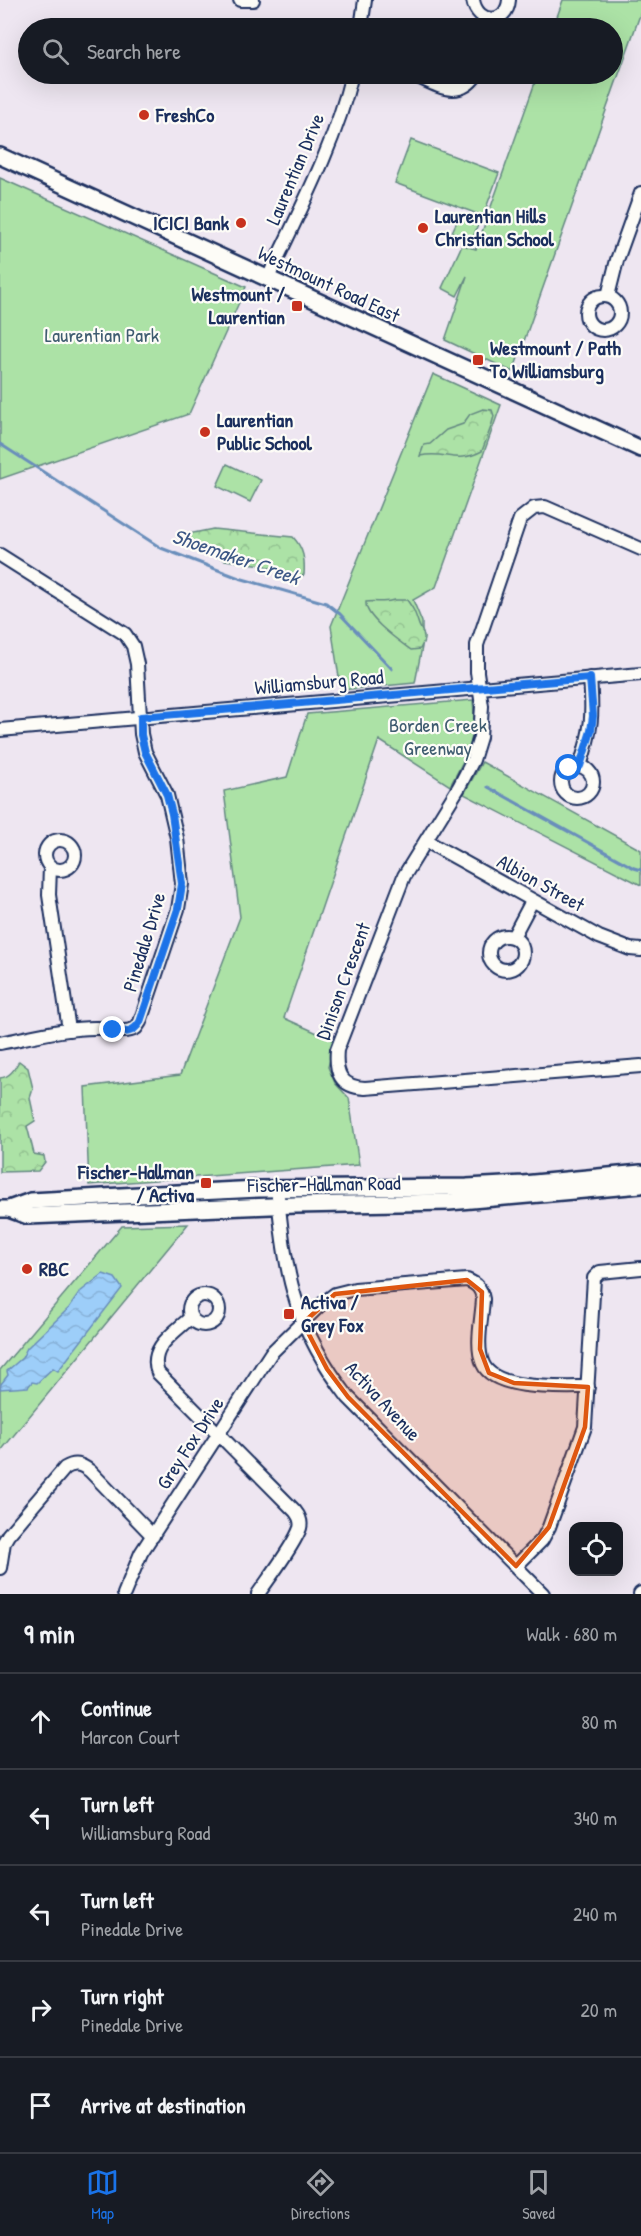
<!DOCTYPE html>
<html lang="en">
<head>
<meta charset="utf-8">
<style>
	body { margin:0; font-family:"Patrick Hand",sans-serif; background:#20242c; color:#f1f3f6 }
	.controls { position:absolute; right:18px; bottom:18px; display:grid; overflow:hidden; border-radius:12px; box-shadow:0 6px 24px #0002 }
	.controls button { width:54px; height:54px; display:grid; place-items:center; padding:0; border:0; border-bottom:2px solid #363941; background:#171b24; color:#f1f3f6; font:30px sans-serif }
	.stop { position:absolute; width:18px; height:18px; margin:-14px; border:4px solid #1a73e8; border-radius:50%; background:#fff }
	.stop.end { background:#1a73e8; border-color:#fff; box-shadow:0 2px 6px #0008 }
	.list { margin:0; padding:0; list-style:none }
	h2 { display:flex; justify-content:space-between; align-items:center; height:78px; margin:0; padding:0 24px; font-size:26px }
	h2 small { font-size:20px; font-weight:400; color:#9ea1a6 }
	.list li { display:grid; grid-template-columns:39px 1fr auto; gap:18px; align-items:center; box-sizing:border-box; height:96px; padding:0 24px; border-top:2px solid #363941 }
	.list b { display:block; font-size:22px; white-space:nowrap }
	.list p { margin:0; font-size:20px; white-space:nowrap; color:#9ea1a6 }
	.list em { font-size:20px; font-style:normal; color:#9ea1a6 }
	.icon { flex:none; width:33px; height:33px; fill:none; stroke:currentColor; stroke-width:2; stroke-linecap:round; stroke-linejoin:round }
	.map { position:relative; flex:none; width:641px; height:1594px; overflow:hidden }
	.search { position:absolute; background:#171b24; box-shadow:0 6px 24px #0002; left:18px; right:18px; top:18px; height:66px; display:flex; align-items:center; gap:15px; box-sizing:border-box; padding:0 21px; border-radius:33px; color:#9ea1a6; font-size:22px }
	.sheet { height:558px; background:#171b24 }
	nav { display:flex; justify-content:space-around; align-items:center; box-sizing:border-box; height:84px; border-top:2px solid #363941; background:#171b24; font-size:16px; color:#9ea1a6 }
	nav a { display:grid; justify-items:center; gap:3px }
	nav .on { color:#1a73e8 }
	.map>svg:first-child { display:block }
	.green { fill:#ace2a6; stroke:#648882; stroke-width:1.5 }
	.forest { fill:url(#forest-crowns); stroke:#648882; stroke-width:1.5 }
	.water { fill:url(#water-waves); stroke:#698ebb; stroke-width:1.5 }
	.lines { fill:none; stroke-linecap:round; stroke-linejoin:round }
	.stream { stroke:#698ebb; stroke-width:3 }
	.minor-casing { stroke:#1b2f5e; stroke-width:16 }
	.major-casing { stroke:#1b2f5e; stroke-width:20 }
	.minor { stroke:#fdfcf7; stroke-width:12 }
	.major { stroke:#fdfcf7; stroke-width:15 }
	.route { stroke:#1a73e8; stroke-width:8 }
	.marked { fill:#de5710; fill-opacity:0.2; stroke:#de5710; stroke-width:4.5; stroke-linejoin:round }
	.poi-dot { fill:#c8321e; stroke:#fdfcf7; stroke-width:2 }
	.labels { text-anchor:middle; stroke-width:4.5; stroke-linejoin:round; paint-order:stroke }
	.poi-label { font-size:20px; font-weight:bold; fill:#1b2f5e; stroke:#fdfcf7; text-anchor:start }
	.street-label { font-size:20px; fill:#1b2f5e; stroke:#fdfcf7 }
	.park-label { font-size:20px; fill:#3f5c70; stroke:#fdfcf7 }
	.water-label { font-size:21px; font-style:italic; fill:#3c5785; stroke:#fdfcf7 }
</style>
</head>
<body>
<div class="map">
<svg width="641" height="1594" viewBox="0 0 641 1594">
	<defs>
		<pattern id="forest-crowns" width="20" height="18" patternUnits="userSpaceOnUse" patternTransform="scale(1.5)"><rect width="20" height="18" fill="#ace2a6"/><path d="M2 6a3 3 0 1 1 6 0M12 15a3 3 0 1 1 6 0" fill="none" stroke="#93c291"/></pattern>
		<pattern id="water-waves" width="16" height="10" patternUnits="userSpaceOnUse" patternTransform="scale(1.5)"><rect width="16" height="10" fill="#9dcef9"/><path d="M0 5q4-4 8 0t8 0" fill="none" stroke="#87b1d8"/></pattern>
	</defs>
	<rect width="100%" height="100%" fill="#eee6f1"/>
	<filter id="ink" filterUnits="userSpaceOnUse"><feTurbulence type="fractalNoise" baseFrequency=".0167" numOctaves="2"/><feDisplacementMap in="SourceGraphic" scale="12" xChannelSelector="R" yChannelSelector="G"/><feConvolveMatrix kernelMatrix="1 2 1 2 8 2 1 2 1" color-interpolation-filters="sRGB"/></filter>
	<g filter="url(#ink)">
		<g class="green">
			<path d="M563,0H641V12L513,372L445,340L467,276L457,296L442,288L462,245L476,249L538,74H612V28H553Z"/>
			<path d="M411,140L499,173L483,216L395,183Z"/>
			<path d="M0,178L246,287L189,414L0,479Z"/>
			<path d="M460,215L480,220L472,240L452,232Z"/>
			<path d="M433,374L501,405L436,587L413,600L422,622V647L415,683L341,690L331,626Z"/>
			<path d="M227,464L261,480L250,502L217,486Z"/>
			<path d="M473,700C477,739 468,753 450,786L379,740L284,1018L335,1041L328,1067L335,1083L349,1098L359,1165L89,1185L85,1087L180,1075L240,917L224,791L287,777L307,714Z"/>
			<path d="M482,762L641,850V885L464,794Z"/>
			<path d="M188,1224L0,1452V1370L122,1226Z"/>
		</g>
		<g class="forest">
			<path d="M483,409L492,410L494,416L491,427L482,451C456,465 445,450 420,456L424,445L430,444L446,430L463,424L470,414Z"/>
			<path d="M213,529L293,537C304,549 305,560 304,575L297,578L263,565L225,560L183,540V535Z"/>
			<path d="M394,600H407C414,610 414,610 418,622C421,634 429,633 420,649L411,650C399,641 364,617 366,602C376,600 384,604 394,600Z"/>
			<path d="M19,1061L28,1068L33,1089L30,1098L35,1121L27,1126L34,1154L44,1156L45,1162L38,1171L0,1172V1078C10,1077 14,1070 19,1061Z"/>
		</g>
		<path class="water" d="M103,1274L115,1278L122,1288L58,1371L53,1368L37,1383L32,1382L28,1387L0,1389L1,1384L8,1375L7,1371L22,1358L27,1348L69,1308L80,1292Z"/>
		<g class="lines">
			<g class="stream">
				<path d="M0,444L161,548L239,578L326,603L340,614L392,669"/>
				<path d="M488,787L634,868L641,870"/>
			</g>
			<defs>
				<g id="minor">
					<path d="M240,0H253"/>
					<path d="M473,0C477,25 507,25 509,0"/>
					<path d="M361,28L365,0"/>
					<path d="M411,74C436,84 458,102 477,74"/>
					<path d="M268,278C299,212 335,145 352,74"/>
					<circle cx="603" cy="313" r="17"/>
					<path d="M608,296L617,260L641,193"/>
					<path d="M641,549L545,507L534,508L520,519L477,645V672L482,706L480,737L473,760L459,787L404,876L337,1050C335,1072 340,1087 365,1088L641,1066"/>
					<path d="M0,555L125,634L133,646L137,664L141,734L145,752L167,795L177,838L182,884L178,909L140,1022L136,1028C123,1035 113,1028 99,1028C68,1027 31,1037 0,1043"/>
					<path d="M0,730L641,674"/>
					<path d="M580,766C592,729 593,716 590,678"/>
					<circle cx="577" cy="782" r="16"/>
					<circle cx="60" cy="855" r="15"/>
					<path d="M426,841L599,937L630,949L641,950"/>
					<path d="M50,867L49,895L69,1030"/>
					<circle cx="506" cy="953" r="17"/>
					<path d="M513,937L532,901"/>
					<path d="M278,1197C286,1279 296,1329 348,1397L543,1594"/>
					<circle cx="204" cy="1310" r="15"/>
					<path d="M190,1318C174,1333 148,1348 158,1373L295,1511C299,1516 302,1521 300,1528C295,1544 269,1578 258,1594"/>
					<path d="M516,1566L542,1540L549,1527L585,1427L594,1278L600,1272L641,1268"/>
					<path d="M0,1568L4,1542L8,1535L65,1468C75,1462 81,1464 90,1471L153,1536"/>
					<path d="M124,1594L141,1553L271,1353L318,1307L335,1294L355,1289L467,1280C477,1284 481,1288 483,1299C482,1319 475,1346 483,1364C495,1391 562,1387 588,1387"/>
					<path d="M640,1594L641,1593"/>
				</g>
				<g id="major">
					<path d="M0,156L641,449"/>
					<path d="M0,1209H9L31,1201L157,1194L259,1189L467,1187L523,1184L641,1173"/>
					<path d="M9,1209L28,1216L295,1205L449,1202L641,1185"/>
				</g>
			</defs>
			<use href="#minor" class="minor-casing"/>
			<use href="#major" class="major-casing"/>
			<use href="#minor" class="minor"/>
			<use href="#major" class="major"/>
		</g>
	</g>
	<g class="lines" filter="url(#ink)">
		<path class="route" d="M113,1030C125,1033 133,1033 140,1022L178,909L182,884L172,814L167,795L145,752L141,735V717L590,678L593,716L591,731L580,766L569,768"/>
	</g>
	<path class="marked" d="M467,1280L482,1292L480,1349L489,1373L514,1383L588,1387L585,1427L549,1527L516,1566L348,1397L327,1369L303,1323L335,1294Z"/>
	<g class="poi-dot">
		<circle cx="144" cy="115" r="6"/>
		<circle cx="241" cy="223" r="6"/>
		<circle cx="423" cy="228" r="6"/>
		<rect x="291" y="300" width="12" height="12" rx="3"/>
		<rect x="472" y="354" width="12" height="12" rx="3"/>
		<circle cx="205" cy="432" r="6"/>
		<rect x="200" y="1177" width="12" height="12" rx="3"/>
		<circle cx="27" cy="1269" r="6"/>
		<rect x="283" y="1308" width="12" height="12" rx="3"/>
	</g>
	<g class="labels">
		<g class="poi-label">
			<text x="156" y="122">FreshCo</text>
			<text x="435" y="223">Laurentian Hills<tspan x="435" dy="23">Christian School</tspan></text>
			<text x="229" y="230" text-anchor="end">ICICI Bank</text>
			<text x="285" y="301" text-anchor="end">Westmount /<tspan x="285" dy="23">Laurentian</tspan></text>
			<text x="490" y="355">Westmount / Path<tspan x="490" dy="23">To Williamsburg</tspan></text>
			<text x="217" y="427">Laurentian<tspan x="217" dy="23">Public School</tspan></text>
			<text x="194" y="1179" text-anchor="end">Fischer-Hallman<tspan x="194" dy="23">/ Activa</tspan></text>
			<text x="39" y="1276">RBC</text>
			<text x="301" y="1309">Activa /<tspan x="301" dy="23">Grey Fox</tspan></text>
		</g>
		<g class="street-label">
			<text transform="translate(295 169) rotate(-67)" y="7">Laurentian Drive</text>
			<text transform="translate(329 284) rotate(25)" y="7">Westmount Road East</text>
			<text transform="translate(319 682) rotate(-5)" y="7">Williamsburg Road</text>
			<text transform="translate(541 883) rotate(29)" y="7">Albion Street</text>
			<text transform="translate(144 942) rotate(-73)" y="7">Pinedale Drive</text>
			<text transform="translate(343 981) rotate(-70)" y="7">Dinison Crescent</text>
			<text transform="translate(324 1184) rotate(-1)" y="7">Fischer-Hallman Road</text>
			<text transform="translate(383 1401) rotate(47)" y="7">Activa Avenue</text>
			<text transform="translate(190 1443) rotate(-57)" y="7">Grey Fox Drive</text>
		</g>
		<g class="park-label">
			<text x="102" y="342">Laurentian Park</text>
			<text x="438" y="732">Borden Creek<tspan x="438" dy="23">Greenway</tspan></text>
		</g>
		<g class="water-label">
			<text transform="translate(236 557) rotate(19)" y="7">Shoemaker Creek</text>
		</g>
	</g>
</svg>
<div class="controls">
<button><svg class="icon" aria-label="locate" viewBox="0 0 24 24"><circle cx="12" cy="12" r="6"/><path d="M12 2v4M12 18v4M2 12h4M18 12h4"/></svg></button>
</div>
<div class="stop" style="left:569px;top:768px"></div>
<div class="stop end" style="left:113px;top:1030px"></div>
<div class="search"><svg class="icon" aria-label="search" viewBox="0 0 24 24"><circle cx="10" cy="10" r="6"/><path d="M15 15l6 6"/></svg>Search here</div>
</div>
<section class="sheet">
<h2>9 min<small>Walk · 680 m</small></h2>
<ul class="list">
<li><svg class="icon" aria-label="ahead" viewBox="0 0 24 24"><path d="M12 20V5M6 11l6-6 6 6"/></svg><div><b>Continue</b><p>Marcon Court</p></div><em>80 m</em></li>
<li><svg class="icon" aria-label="left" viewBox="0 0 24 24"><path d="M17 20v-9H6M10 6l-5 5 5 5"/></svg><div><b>Turn left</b><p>Williamsburg Road</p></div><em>340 m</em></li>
<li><svg class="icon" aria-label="left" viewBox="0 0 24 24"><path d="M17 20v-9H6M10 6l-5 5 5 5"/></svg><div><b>Turn left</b><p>Pinedale Drive</p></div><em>240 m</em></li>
<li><svg class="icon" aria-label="right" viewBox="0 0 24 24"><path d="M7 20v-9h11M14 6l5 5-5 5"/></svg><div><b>Turn right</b><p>Pinedale Drive</p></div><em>20 m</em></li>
<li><svg class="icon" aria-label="arrive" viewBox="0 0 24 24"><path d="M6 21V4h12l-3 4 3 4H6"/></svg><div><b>Arrive at destination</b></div></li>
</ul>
</section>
<nav>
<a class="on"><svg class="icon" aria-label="map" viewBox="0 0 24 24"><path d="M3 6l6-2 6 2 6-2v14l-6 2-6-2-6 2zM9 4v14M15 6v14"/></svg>Map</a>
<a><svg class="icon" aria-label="directions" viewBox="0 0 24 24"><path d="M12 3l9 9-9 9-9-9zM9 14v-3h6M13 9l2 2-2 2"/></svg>Directions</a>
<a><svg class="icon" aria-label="saved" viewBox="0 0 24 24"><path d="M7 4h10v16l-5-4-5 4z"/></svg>Saved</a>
</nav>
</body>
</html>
